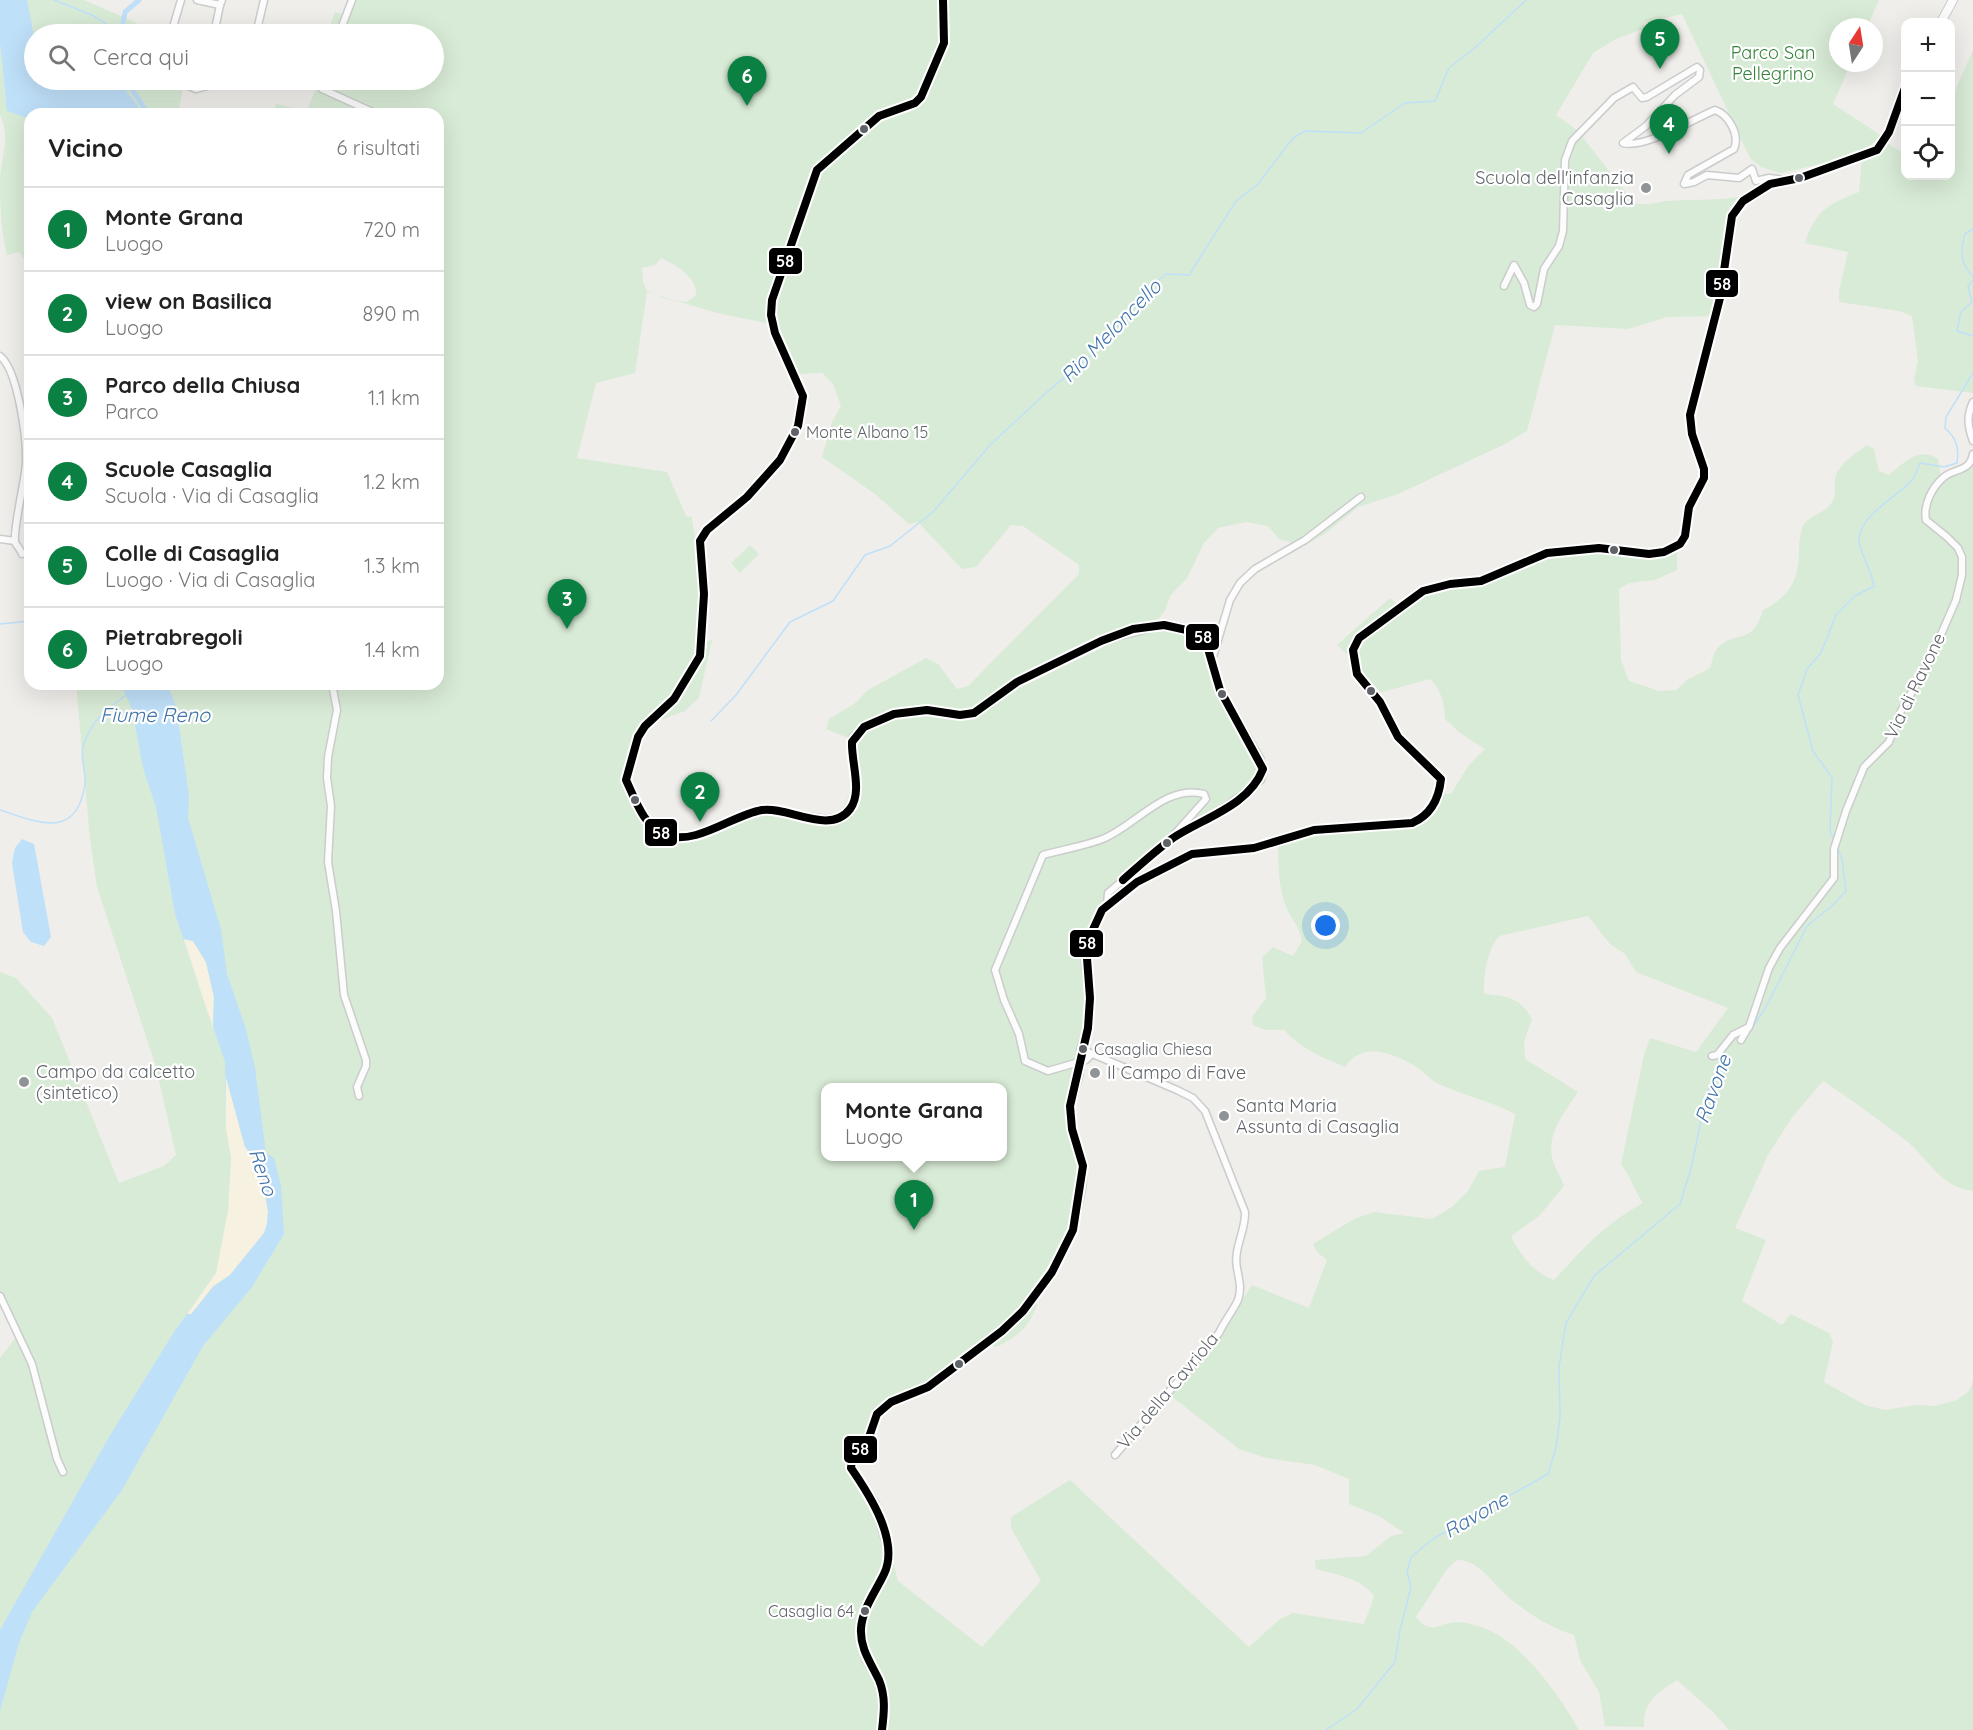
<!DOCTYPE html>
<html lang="it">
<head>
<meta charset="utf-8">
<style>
	body { margin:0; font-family:Quicksand,sans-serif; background:#f6f6f6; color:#222 }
	.controls { position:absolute; right:18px; top:18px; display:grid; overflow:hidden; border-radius:12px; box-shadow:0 6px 24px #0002 }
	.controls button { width:54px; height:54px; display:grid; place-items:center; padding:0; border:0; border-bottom:2px solid #e0e0e0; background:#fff; color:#222; font:30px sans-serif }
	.compass { position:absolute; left:1829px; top:18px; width:54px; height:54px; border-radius:50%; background:#fff; box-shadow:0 6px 24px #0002; rotate:12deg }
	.you { position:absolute; left:1326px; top:926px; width:21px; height:21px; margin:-15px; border:4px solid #fff; border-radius:50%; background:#1a73e8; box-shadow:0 0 0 9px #1a73e833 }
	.badge { display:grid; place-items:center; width:39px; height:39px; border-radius:50%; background:#0b8043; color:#fff; font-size:20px; font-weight:700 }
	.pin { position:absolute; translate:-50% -50px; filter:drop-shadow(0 2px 3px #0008) }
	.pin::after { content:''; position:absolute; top:32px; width:21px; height:18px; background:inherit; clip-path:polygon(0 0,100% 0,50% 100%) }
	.popup { position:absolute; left:821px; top:1083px; width:186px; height:78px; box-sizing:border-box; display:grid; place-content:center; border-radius:12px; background:#fff; filter:drop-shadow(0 2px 4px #0005); font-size:20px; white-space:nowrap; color:#767676 }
	.popup b { font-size:22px; color:#222 }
	.popup::after { content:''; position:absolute; left:50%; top:100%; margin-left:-12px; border:12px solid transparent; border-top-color:#fff }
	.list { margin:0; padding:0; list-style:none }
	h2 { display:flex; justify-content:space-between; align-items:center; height:78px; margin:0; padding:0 24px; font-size:26px }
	h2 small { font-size:20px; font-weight:400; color:#767676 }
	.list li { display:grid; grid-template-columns:39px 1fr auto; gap:18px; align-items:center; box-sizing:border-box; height:84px; padding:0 24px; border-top:2px solid #e0e0e0 }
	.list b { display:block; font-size:22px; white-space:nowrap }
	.list p { margin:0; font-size:20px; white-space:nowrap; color:#767676 }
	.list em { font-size:20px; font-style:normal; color:#767676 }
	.icon { flex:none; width:33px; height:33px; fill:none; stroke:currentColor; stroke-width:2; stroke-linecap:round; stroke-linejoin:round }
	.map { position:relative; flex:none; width:1973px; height:1730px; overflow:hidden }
	.search { position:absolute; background:#fff; box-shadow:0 6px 24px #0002; left:24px; top:24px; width:420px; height:66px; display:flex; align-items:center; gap:15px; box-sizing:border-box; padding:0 21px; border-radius:33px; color:#767676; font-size:22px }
	.panel { position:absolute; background:#fff; box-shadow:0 6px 24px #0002; left:24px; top:108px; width:420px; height:582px; border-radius:18px }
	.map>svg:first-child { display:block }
	.green { fill:#d8ebd6; fill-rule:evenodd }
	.sand { fill:#f6f1e1 }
	.water { fill:#bfe0f9; fill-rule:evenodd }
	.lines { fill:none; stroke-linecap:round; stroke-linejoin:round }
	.stream { stroke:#bfe0f9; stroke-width:1.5 }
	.canal { stroke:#bfe0f9; stroke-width:5 }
	.minor-casing { stroke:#cbcccc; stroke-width:9 }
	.tertiary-casing { stroke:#cbcccc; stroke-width:10 }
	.minor { stroke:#fdfcfc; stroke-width:6 }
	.tertiary { stroke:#fdfcfc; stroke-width:8 }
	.bus-1-casing { stroke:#fff; stroke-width:12 }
	.bus-1 { stroke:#000; stroke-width:8 }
	.bus-dot { fill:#5f6368; stroke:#fff; stroke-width:2 }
	.poi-dot { fill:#919496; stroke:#fff; stroke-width:2 }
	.labels { text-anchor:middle; stroke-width:4.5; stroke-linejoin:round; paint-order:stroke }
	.bus-label { font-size:16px; fill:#5f6368; stroke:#fff; text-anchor:start }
	.park-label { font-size:18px; fill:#348238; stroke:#fff }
	.poi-label { font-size:18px; fill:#5f6368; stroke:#fff; text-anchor:start }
	.street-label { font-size:18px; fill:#5f6368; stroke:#fff }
	.water-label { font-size:20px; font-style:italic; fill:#4174aa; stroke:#fff }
	.line-badge { stroke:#fff; stroke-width:2 }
	.badge-label { font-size:16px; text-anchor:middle; font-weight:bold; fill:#fff }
</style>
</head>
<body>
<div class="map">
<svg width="1973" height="1730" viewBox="0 0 1973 1730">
	<rect width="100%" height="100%" fill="#efeeea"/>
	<g class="green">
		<path d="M0,0H84L137,23L134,34H34V80H168L183,88L178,114H30V267L19,252L7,255C1,230 0,206 0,180C1,156 11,138 0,115Z"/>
		<path d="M351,0H1879L1867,27H1838V63H1851L1833,104L1882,136L1865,149L1821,164L1780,173L1761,167L1750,158L1682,14L1642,23L1646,28L1616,39L1593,53L1556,115L1577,130L1634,203C1649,206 1652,203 1667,201C1691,199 1713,201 1739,197L1731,215L1716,316L1667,317L1628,329L1555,325L1527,431L1505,444L1398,494L1358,507L1326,533L1304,546L1279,539L1268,526L1246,522L1218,528L1204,543L1187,578L1170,596L1165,610L1155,624L1195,631L1205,636L1234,712L1261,766L1248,795L1194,825L1134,868L1106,903L1081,960L1091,983L1073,1121L1087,1173L1075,1215L1052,1260L1026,1298H1032L1037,1304C1030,1327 1017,1337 996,1347L983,1342L957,1367L881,1409L876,1429L849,1461L878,1507L898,1581L982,1647L1041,1581L1011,1528V1517L1070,1480L1249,1647L1280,1619L1293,1613L1364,1624L1374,1597C1365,1579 1334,1574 1316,1569L1315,1560L1366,1556L1391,1536L1404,1533L1379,1516L1349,1504V1479L1315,1465L1266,1458L1239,1449L1171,1396L1201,1361L1252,1285L1309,1308L1327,1260L1317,1252L1313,1244L1354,1219L1374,1212L1432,1219L1452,1207L1468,1191L1479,1171L1505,1167L1515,1114C1491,1101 1465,1096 1441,1085C1430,1081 1425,1072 1415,1066C1392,1053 1362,1041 1345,1067C1322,1057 1301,1049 1284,1030H1265L1253,1025L1252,1017L1266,998L1262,957L1273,947L1293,956L1302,941C1300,928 1294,922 1288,911C1278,890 1278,863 1278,840L1339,825L1418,819L1429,809L1438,794H1451L1468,766L1485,749L1460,733L1445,719C1444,702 1442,691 1430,679L1375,694L1356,674L1351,658L1337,645L1390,598L1405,610L1429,590L1474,583L1536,559L1560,554L1624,546L1637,552L1661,553L1677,550V570L1655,580L1629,583L1619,589L1621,660L1629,681L1659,691L1676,690L1687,680L1710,668C1712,662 1713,654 1717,649C1733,629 1752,648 1763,610C1789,597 1799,580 1799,551C1799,543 1800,531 1804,524C1811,515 1824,513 1830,505C1838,495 1833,489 1835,479C1838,464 1855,454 1867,445L1874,449L1879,471L1889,475C1904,463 1918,446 1938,459L1941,476L1973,460V1191C1939,1187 1928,1157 1904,1139C1877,1119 1851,1099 1823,1081L1791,1119L1768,1155L1735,1228L1766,1240L1742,1301L1782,1325L1791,1314L1829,1333L1833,1342L1824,1382L1865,1405L1885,1410L1916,1405L1935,1406L1957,1400L1969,1391L1973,1381V1730H1729L1713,1712L1677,1680C1657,1693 1643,1701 1644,1727L1605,1726L1599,1692L1580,1660L1574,1635C1551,1628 1531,1615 1513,1601C1496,1588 1479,1559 1457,1560L1447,1569L1416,1617C1432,1637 1440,1622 1458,1622C1465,1622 1474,1625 1481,1627C1521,1640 1559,1695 1579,1730H880V1724L878,1730H0V1358L20,1332L0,1300V972L16,978L52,1018L119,1183L164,1166L176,1155L155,1064L97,887L90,839L76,684H438V114H274L276,104L307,111L319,80H434V34H336L338,29L330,26L335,12L345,15ZM661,258C674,264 698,277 696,295L687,302L666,299L647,291L643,282L642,268L655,265ZM647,292L717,313L771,324L796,374L822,373L833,384L841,406L832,422L822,457L875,494L909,524L918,522L962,569L976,567L1011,525L1023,526L1079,565V574L968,686L957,689L938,664L926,658L868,690L854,704L829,719L826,729L851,739L861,732L850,745L858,777L840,814L809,818L765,808L676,840L658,833L638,806L626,775L647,725L685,711L699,698L712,640L700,643C703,612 703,579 698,549C697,537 692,529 692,517L686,516L667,472L577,458L596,383L635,373ZM1588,916L1610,944L1625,954L1636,972L1728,1008L1696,1052L1650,1038L1644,1055L1621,1164C1631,1177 1634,1190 1643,1203C1602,1226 1586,1246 1554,1280C1534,1273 1520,1255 1511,1236L1539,1216L1564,1186C1561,1177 1556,1170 1553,1161C1545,1135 1565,1112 1578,1092L1525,1059L1524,1042L1532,1019C1520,997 1507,996 1484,994C1483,976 1487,950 1499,936ZM826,1088H1002V1156H826Z"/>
		<path d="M1973,50V393L1916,386L1914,379L1918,361L1912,316L1899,311L1839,302V291L1848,252L1805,243C1816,210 1827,205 1859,192L1862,158L1885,142L1905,154L1906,176H1950L1951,100Z"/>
		<path d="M750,545L759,554L740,573L731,563Z"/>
	</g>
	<g class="sand">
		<path d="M183,939L193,941L206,962L214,997L213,1028Z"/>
		<path d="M225,1074L245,1147L260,1164L268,1212L267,1224L264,1233L230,1275L213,1286L191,1315L187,1314L216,1273L228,1211L231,1158L226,1129Z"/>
	</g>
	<g class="water">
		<path d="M0,0H27L34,36V80H118L144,114H30V119L7,111L0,42Z"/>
		<path d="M121,684H167L176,706L189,795L188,818L221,929L227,974L246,1029L255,1068L266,1153L274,1158L281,1186L284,1234L252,1287L203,1346L122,1490L32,1612L19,1643L0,1711V1630L109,1437L174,1332L216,1273L187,1314H191L213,1287L230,1275L264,1233L267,1224L268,1212L260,1164L245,1147L226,1077V1129L231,1158L226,1129L225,1062L175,914L156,807L143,768L132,709ZM183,939L193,941L206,962L214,997L213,1026Z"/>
		<path d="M22,839L34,844L51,937L44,946L31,942L23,932L12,863L15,848Z"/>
	</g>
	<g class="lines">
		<g class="stream">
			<path d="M54,0L92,15L111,27"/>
			<path d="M1973,229L1965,234C1960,252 1960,263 1973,277"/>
			<path d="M1973,280L1968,286L1972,302L1961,312L1957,331L1973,336"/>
			<path d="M0,624L30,621"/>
			<path d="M711,721L736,695L790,622L833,601L865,555L890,546L933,512L990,445L1047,392L1101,347L1144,292L1166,274L1189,275L1236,201L1258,184L1293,138L1305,131L1361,133L1405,103L1435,101L1449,68L1476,47L1526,0"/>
			<path d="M0,810C37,822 77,841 85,784C86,771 79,755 84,743C94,718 105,711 126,695"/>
			<path d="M1834,839L1830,832L1832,778L1813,751L1798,695L1807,669L1821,653L1836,615L1855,596L1874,586C1872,571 1860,553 1859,542C1857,516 1899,496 1912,480C1916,475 1918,468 1920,463L1944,467L1957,463C1959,447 1957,439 1945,428L1946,417L1973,373"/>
			<path d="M1752,1028L1766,1007L1807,926L1833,905L1846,891L1842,859L1837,847"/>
			<path d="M1326,1730L1357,1709L1395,1662L1400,1630L1411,1587L1407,1572L1411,1557L1433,1539L1548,1474L1556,1448L1560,1417L1559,1367L1566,1323L1594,1276L1680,1204L1692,1165L1706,1095L1727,1047"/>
		</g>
		<g class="canal">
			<path d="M122,29L125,12L139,0"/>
			<path d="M126,80L148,114"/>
		</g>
		<defs>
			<g id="minor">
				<path d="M197,0L220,5L222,0"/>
				<path d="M943,0L944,43L921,97L915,103L879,116L817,170L772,300L771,315L775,333L803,396L798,426L780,460L747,497L707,530L700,541L704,594L700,656L674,699L645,726L638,737L626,780C635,801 644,829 668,836C696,845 736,813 764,810C787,807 831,830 848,811C866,791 848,759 853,736L885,716L928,711L959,715L971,714L990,704L1011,685L1103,640L1165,625L1200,633L1206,642L1220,690L1260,758L1263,769L1261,780L1215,815L1170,840L1108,893L1107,905"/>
				<path d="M171,34L181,0"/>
				<path d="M214,34L220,5"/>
				<path d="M256,34L264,0"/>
				<path d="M339,34L352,0"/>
				<path d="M174,80L196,89L229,80"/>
				<path d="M323,80L322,89L377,114"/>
				<path d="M1504,286L1514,265L1524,283L1530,305L1534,307L1537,304L1544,269L1559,246L1563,231L1565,160L1572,141L1614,98L1633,87L1642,98L1647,97L1697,67L1700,70L1699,77L1675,95L1646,126L1623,143C1645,149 1693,119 1715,110C1729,115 1740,135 1734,149L1688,175L1684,184L1694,182L1707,175L1739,178L1752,169L1756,181L1769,178L1785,180"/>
				<path d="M0,356C18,370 27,439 26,463C25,481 13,529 15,542C16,545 21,550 22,554"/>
				<path d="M1973,402C1966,417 1968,427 1973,441"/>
				<path d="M0,539L15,541"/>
				<path d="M1212,660L1230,600L1240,583L1255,569L1305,540L1361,497"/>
				<path d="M332,684L337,710L328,757L327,778L331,806L328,862L336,911L344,995L366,1060V1066L357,1087L359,1096"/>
				<path d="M1741,1040L1748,1028"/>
				<path d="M1081,1049L1177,1090L1193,1098L1205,1111L1245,1212C1246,1230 1233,1249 1237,1268C1239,1280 1242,1288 1238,1300C1234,1309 1224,1322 1219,1333L1115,1455"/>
				<path d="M1092,1054L1086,1060L1048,1071L1025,1061L1019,1034L1004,1000L995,970L1043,855C1064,849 1086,846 1105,838C1137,824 1166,784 1204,794L1206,799L1172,837"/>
				<path d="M1712,1056L1717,1055L1733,1035L1749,1027L1769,968L1780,948L1834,878V849L1846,811L1864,767L1889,742L1901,711L1929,662L1956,600L1962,575V557L1958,548L1947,537L1926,520C1923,505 1932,487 1944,477C1955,468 1970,472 1973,454"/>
				<path d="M0,1296L32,1364L57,1459L63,1472"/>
			</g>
			<g id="tertiary">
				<path d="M1941,22L1953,0"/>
				<path d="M882,1730L885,1705L879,1681L866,1659L861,1629L865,1611L886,1570L889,1552L875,1503L851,1468L852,1459L868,1440L877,1414L891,1402L928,1387L1002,1331L1023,1311L1052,1272L1073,1230L1082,1186L1083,1166L1072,1129L1070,1106L1079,1075L1081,1049L1088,1028L1090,998L1085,957L1086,945L1102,910L1137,882L1192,854L1254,848L1314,830L1412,823L1419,820L1434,805L1439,796L1441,779L1398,737L1380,702L1357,674L1353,650L1359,638L1423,591L1450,584L1481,581L1547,553L1599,548L1649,554L1664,552L1680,544L1685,536L1689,507L1704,478V469L1692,434L1690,415L1720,298L1732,216L1743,201L1770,184L1800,178L1877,150L1889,132L1906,84"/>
			</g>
		</defs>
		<use href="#minor" class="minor-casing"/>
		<use href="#tertiary" class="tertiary-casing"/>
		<use href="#minor" class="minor"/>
		<use href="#tertiary" class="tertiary"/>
		<defs>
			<g id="bus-1">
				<path d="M943,0L944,43L921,97L915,103L879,116L817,170L772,300L771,315L775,333L803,396L798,426L780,460L747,497L707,530L700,541L704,594L700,656L674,699L645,726L638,737L626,780C635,799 644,827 665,835C697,846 732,815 762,810C788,806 830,836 850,809C863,792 851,762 852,742L864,727L894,714L927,710L960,715L974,713L1017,682L1101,641L1133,629L1164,625L1200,633L1206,642L1220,690L1263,769C1249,806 1203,818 1173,838C1155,851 1139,866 1123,880"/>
				<path d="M882,1730C884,1713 886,1697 879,1680C871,1663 860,1649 861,1629C862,1609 876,1591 884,1574C900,1541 869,1494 851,1468L852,1459L868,1440L877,1414L891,1402L928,1387L1002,1331L1023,1311L1052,1272L1073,1230L1083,1166L1072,1129L1070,1106L1088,1028L1090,998L1086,945L1102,910L1137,882L1192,854L1254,848L1314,830L1412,823C1431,815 1439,798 1441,779L1398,737L1380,702L1357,674L1353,650L1359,638L1423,591L1450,584L1481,581L1547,553L1599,548L1649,554L1664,552L1680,544L1685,536L1689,507L1704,478V469L1692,434L1690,415L1720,298L1732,216L1743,201L1770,184L1800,178L1877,150L1889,132L1906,85"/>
			</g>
		</defs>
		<use href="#bus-1" class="bus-1-casing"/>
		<use href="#bus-1" class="bus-1"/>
	</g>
	<g class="bus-dot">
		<circle cx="864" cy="129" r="5"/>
		<circle cx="1799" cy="178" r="5"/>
		<circle cx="795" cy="432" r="5"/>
		<circle cx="1614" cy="550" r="5"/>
		<circle cx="1371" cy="691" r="5"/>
		<circle cx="1222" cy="694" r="5"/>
		<circle cx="635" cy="800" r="5"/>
		<circle cx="1167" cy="843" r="5"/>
		<circle cx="1083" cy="1049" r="5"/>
		<circle cx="959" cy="1364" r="5"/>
		<circle cx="865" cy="1611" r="5"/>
	</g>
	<g class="poi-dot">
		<circle cx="1646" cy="188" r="6"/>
		<circle cx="1095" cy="1073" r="6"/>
		<circle cx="24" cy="1082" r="6"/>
		<circle cx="1224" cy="1116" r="6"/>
	</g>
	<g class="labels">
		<g class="bus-label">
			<text x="806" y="438">Monte Albano 15</text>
			<text x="1094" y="1055">Casaglia Chiesa</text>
			<text x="854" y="1617" text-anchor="end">Casaglia 64</text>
		</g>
		<g class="park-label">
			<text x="1773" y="59">Parco San<tspan x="1773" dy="21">Pellegrino</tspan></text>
		</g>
		<g class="poi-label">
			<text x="1634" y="184" text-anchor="end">Scuola dell'infanzia<tspan x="1634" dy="21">Casaglia</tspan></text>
			<text x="36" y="1078">Campo da calcetto<tspan x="36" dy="21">(sintetico)</tspan></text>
			<text x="1107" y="1079">Il Campo di Fave</text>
			<text x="1236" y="1112">Santa Maria<tspan x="1236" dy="21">Assunta di Casaglia</tspan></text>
		</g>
		<g class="street-label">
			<text transform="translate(1915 686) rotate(-64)" y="6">Via di Ravone</text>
			<text transform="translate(1168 1391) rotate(-50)" y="6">Via della Cavriola</text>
		</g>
		<g class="water-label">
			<text transform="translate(1111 331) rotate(-46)" y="7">Rio Meloncello</text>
			<text x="155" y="722">Fiume Reno</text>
			<text transform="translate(1713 1089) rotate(-70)" y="7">Ravone</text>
			<text transform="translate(263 1172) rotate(71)" y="7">Reno</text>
			<text transform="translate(1476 1515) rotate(-30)" y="7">Ravone</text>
		</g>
	</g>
	<g class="line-badge">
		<rect x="768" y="247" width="35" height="28" rx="6" fill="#000"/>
		<rect x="1705" y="269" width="34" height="29" rx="6" fill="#000"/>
		<rect x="1185" y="623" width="35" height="28" rx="6" fill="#000"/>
		<rect x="644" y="818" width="34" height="29" rx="6" fill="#000"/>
		<rect x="1069" y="929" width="35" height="29" rx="6" fill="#000"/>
		<rect x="843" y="1435" width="35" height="29" rx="6" fill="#000"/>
	</g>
	<g class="badge-label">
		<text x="785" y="267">58</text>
		<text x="1722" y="290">58</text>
		<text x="1203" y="643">58</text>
		<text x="661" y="839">58</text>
		<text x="1087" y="949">58</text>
		<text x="860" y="1455">58</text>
	</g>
</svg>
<div class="controls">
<button>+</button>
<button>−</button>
<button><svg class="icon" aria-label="locate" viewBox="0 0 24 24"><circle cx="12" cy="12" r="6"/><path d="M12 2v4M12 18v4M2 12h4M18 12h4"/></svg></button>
</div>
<svg class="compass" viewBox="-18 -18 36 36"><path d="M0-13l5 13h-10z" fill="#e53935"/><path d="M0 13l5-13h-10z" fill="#767676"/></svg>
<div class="you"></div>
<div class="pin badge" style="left:914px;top:1230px">1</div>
<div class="popup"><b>Monte Grana</b>Luogo</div>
<div class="pin badge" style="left:700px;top:822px">2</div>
<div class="pin badge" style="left:567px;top:629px">3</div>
<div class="pin badge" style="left:1669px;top:154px">4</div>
<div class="pin badge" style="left:1660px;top:69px">5</div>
<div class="pin badge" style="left:747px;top:106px">6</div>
<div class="search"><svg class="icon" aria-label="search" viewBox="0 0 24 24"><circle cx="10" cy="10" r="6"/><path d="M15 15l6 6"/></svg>Cerca qui</div>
<section class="panel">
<h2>Vicino<small>6 risultati</small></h2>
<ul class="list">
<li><span class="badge">1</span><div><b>Monte Grana</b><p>Luogo</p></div><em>720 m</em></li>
<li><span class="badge">2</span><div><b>view on Basilica</b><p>Luogo</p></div><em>890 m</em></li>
<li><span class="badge">3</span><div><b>Parco della Chiusa</b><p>Parco</p></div><em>1.1 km</em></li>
<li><span class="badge">4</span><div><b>Scuole Casaglia</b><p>Scuola · Via di Casaglia</p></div><em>1.2 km</em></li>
<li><span class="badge">5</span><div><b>Colle di Casaglia</b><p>Luogo · Via di Casaglia</p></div><em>1.3 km</em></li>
<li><span class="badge">6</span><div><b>Pietrabregoli</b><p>Luogo</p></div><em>1.4 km</em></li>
</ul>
</section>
</div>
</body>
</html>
